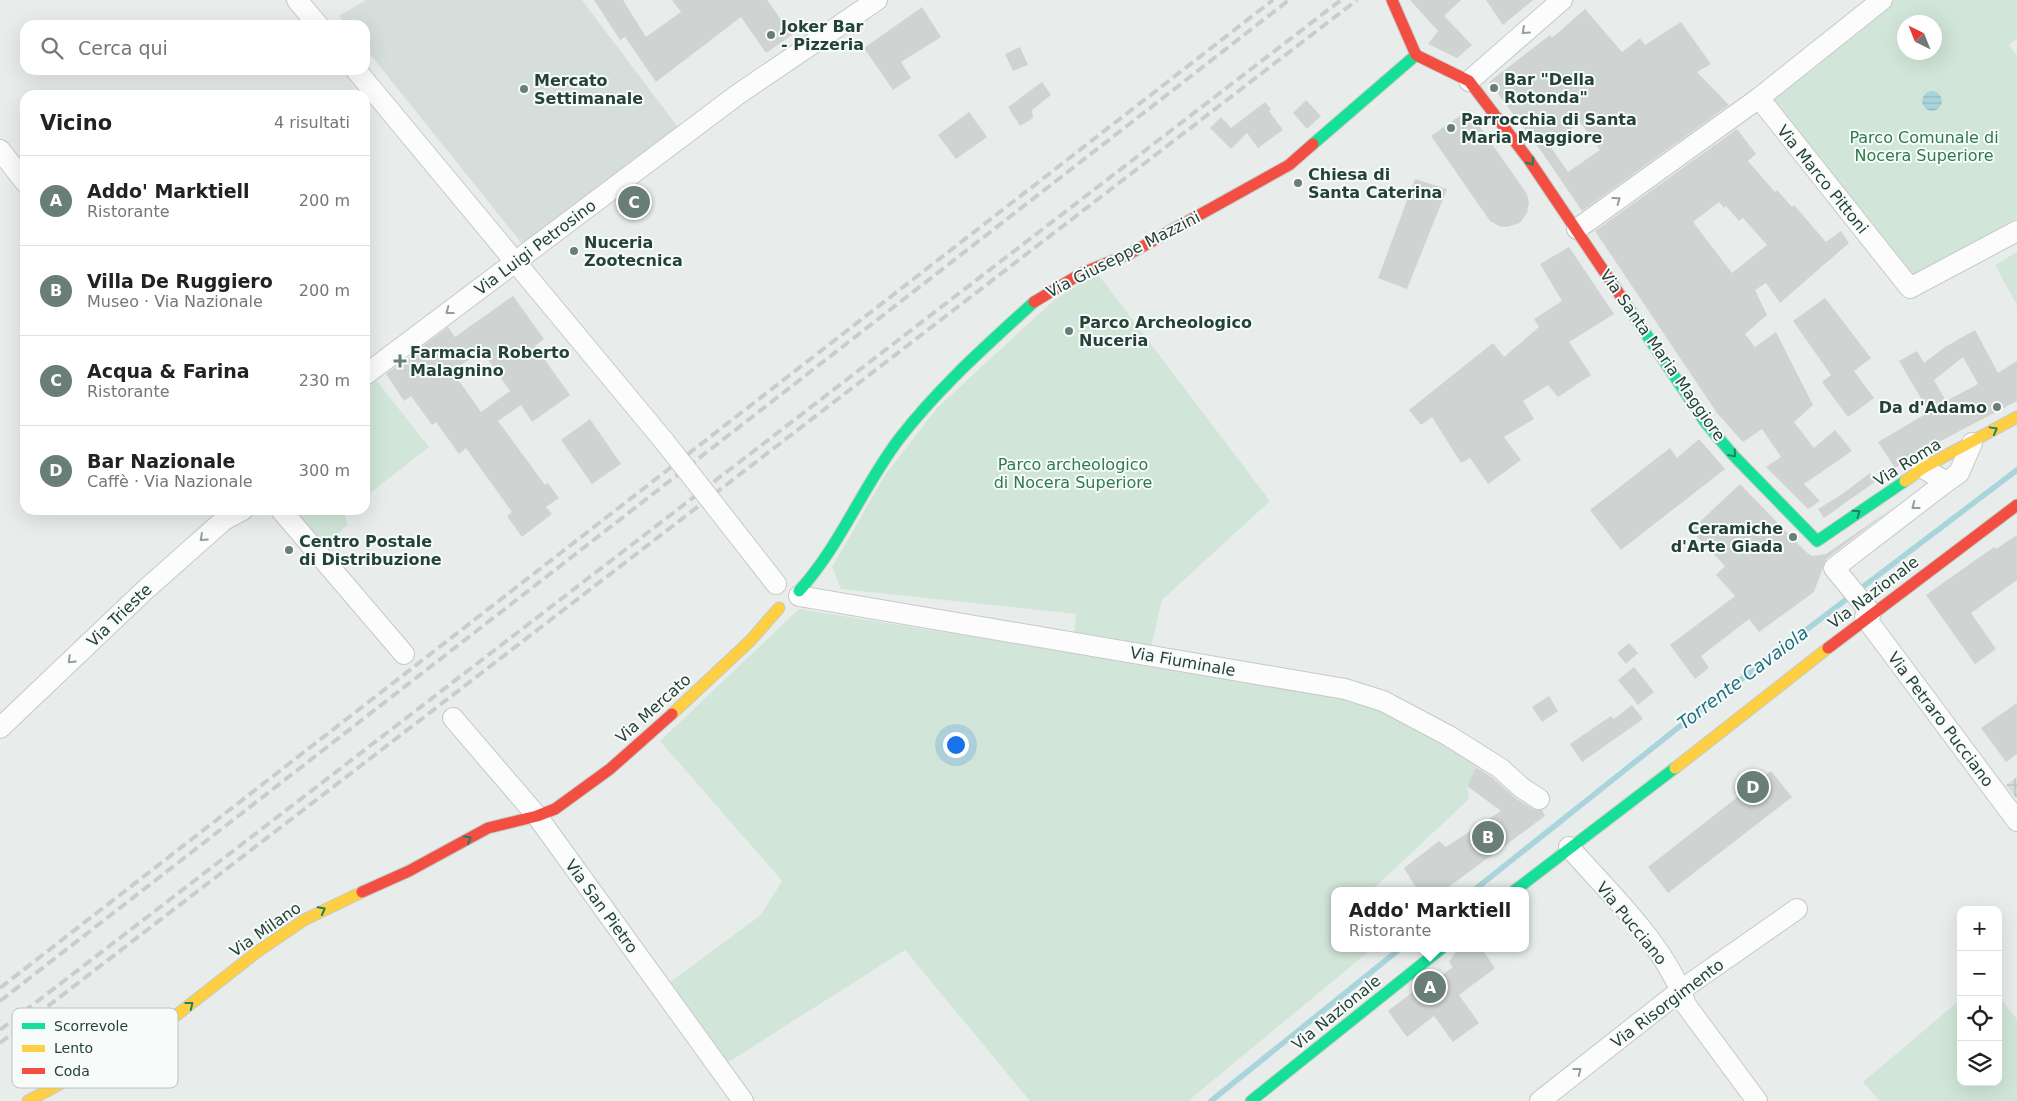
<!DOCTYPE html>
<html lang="it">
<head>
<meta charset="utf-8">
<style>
	body { margin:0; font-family:"DejaVu Sans",sans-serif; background:#f2f2f2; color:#222 }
	.controls { position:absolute; right:15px; bottom:15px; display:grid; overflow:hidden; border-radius:10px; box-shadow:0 5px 20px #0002 }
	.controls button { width:45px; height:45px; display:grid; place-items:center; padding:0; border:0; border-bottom:1px solid #e0e0e0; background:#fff; color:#222; font:25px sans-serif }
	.compass { position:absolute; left:1897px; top:15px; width:45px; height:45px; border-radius:50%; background:#fff; box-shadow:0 5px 20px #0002; rotate:317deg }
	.you { position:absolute; left:955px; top:744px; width:18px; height:18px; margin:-12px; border:4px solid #fff; border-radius:50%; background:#1a73e8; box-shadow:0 0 0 8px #1a73e833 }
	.badge { display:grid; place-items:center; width:32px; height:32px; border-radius:50%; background:#697e78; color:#fff; font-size:16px; font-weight:700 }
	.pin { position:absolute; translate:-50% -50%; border:2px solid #fff; box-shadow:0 1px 5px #0006 }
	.popup { position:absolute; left:1331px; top:887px; width:198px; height:65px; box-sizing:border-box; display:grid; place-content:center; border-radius:10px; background:#fff; filter:drop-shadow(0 1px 4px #0005); font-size:16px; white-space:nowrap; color:#767676 }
	.popup b { font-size:19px; color:#222 }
	.popup::after { content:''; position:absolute; left:50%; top:100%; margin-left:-10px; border:10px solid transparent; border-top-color:#fff }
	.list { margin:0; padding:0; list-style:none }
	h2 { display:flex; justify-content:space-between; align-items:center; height:65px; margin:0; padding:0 20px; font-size:21px }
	h2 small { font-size:16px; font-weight:400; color:#767676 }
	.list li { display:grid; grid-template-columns:32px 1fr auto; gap:15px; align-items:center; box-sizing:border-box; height:90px; padding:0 20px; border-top:1px solid #e0e0e0 }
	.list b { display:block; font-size:19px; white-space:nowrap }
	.list p { margin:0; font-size:16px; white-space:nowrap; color:#767676 }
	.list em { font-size:16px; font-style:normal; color:#767676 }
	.icon { flex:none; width:28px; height:28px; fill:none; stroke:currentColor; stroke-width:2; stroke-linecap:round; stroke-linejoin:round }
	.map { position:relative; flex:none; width:2017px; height:1101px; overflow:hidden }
	.search { position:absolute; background:#fff; box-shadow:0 5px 20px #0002; left:20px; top:20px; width:350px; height:55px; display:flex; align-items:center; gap:12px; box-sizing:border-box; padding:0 18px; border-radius:15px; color:#767676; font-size:19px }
	.panel { position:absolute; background:#fff; box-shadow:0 5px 20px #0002; left:20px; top:90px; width:350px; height:425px; border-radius:15px }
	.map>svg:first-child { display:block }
	.built { fill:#d6dedb }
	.industrial { fill:url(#industrial-grid) }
	.green { fill:#d1e6d8; fill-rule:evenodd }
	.water { fill:url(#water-rules) }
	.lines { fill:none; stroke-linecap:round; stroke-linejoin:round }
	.stream { stroke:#a9d4db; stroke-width:5.5 }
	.building { fill:#cfd4d2; fill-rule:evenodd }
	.street-casing { stroke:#c5cac8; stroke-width:22 }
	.fast-casing { stroke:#c3cbc8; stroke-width:13 }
	.slow-casing { stroke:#c3cbc8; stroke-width:13 }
	.jam-casing { stroke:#c3cbc8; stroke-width:13 }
	.street { stroke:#fcfcfc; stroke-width:20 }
	.fast { stroke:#16e098; stroke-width:11 }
	.slow { stroke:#ffcf43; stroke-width:11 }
	.jam { stroke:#f24e42; stroke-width:11 }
	.rail { stroke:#c9cdcc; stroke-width:4; stroke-dasharray:10 5; stroke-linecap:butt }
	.street-bridge-casing { stroke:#c5cac8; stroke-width:22; stroke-linecap:butt }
	.street-bridge { stroke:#fcfcfc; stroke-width:20 }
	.oneway { stroke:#909f9b }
	.oneway2 { stroke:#1e8160 }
	.poi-dot { fill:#697e78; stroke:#f7fbf9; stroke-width:2 }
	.labels { text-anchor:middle; stroke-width:4; stroke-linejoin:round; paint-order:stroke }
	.poi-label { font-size:16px; font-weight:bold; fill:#24423a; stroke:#f7fbf9; text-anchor:start }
	.park-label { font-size:16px; fill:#2d7a4b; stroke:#f7fbf9 }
	.street-label { font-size:16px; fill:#24423a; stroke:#f7fbf9 }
	.water-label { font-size:18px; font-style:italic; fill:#1c6f80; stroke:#f7fbf9 }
	.key { fill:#f7fbf9; stroke:#b8c4c0; stroke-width:1 }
	.key-label { font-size:14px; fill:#24423a }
</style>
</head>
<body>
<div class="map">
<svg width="2017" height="1101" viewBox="0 0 2017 1101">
	<defs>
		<pattern id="industrial-grid" width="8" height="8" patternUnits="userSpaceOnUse" patternTransform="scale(1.25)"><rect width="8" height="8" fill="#d6dedb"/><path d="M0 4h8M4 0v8" fill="none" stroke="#b8c0bd"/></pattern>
		<pattern id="water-rules" width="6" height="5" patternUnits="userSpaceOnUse" patternTransform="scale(1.25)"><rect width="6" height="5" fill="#a9d4db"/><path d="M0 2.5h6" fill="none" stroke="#91b7bd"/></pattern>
	</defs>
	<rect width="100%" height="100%" fill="#e8edeb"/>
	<path class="built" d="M366,0H582L680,130L523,245L365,48V25H346L339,16Z"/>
	<path class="industrial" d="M2017,777V799L2006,785Z"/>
	<g class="green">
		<path d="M1889,0H2017V38L2009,45L2017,55V218L1909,278L1769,101ZM1904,22H1934V52H1904Z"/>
		<path d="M2017,252V305L1995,265Z"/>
		<path d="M1097,273L1270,501L1162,600L1151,647L1074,635L1076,614L841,589L832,567L885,475L938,407L1053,301Z"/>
		<path d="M372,375L429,447L365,497V380Z"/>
		<path d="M286,510H349L345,513L347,525L323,546Z"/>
		<path d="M799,609L1354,698L1479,761L1467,786L1469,799L1371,891H1335V948H1373L1188,1101H1030L905,950L719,1068L666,985L761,915L782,881L660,741Z"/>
		<path d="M1998,996L2017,1019V1101H1880L1863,1082L1961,999V1082H1998Z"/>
	</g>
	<circle class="water" cx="1932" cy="101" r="10"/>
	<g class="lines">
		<g class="stream">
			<path d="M1473,891L1694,715L2017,470"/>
			<path d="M1211,1101L1401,948"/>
		</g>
	</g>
	<g class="building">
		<path d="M594,0H623L646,37L681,12L672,0H767L792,35L766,53L741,17L656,82L625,37L620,40Z"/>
		<path d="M1410,0H1461L1444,16L1472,45L1457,58L1428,44L1438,31Z"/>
		<path d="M1486,0H1533L1503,25Z"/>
		<path d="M922,7L941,37L901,62L911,78L893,90L864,48Z"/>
		<path d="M1585,9L1622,52L1640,38L1645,45L1681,22L1711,64L1697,72L1729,105L1582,211L1541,151L1489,82L1550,35L1552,38ZM1580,122L1600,150L1568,172L1550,146Z"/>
		<path d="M1020,47L1028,65L1013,71L1005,54Z"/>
		<path d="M1042,82L1051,95L1032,110L1033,118L1020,126L1008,107Z"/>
		<path d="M1306,100L1321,116L1307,129L1293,113Z"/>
		<path d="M1265,102L1271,109L1269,111L1283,130L1258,148L1247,133L1231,149L1210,128L1221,117L1231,128Z"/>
		<path d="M1468,110L1527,194L1529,203L1527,213L1520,223L1507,227L1499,226L1490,221L1431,136Z"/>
		<path d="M969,112L987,137L956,159L938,135Z"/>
		<path d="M1737,129L1756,154L1748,161L1775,192L1777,190L1792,207L1794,205L1826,242L1841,231L1849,243L1780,303L1766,283L1755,290L1767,315L1745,334L1755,347L1776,332L1813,405L1794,422L1814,448L1835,430L1852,451L1804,484L1820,501L1808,509L1766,467L1781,457L1762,429L1743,442L1717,413L1595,231ZM1719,202L1724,208L1726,206L1739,221L1743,218L1767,245L1732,273L1693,222Z"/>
		<path d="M1415,179L1447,189L1407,289L1378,278Z"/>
		<path d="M1569,247L1614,314L1569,342L1591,375L1558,397L1548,385L1523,401L1534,419L1504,437L1521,460L1488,484L1470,458L1461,463L1432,417L1421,425L1409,410L1493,343L1504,357L1539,327L1534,319L1562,301L1540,264Z"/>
		<path d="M513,296L544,339L535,346L570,395L532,422L521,405L498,421L545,485L548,483L559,498L546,507L552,514L522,537L507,516L512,512L466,448L459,454L436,422L432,425L411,396L404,401L386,374L448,327L455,337ZM482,351L510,391L481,412L452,371Z"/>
		<path d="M1825,298L1871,358L1854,371L1874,398L1848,417L1822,382L1831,375L1793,321Z"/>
		<path d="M1975,330L1998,373L2017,361V401L1916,454L1895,468L1878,442L1929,412L1899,361L1917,351L1924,363L1945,347ZM1963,357L1978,384L1946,401L1934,380Z"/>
		<path d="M590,419L621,464L592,484L561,440Z"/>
		<path d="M1699,439L1725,469L1621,550L1590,510L1670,448L1677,458Z"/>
		<path d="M1870,473L1876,481L1824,518L1818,509L1841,495Z"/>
		<path d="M1740,484L1806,552L1812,556L1826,554L1894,507L1826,559L1814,592L1759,632L1749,619L1701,656L1709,668L1695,679L1670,645L1735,596L1716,575L1725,566L1691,530Z"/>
		<path d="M2017,535V580L1971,613L1996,649L1975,664L1926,595L1994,547L1996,549Z"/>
		<path d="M1629,643L1638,653L1626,664L1617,653Z"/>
		<path d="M1634,667L1654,692L1638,705L1618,680Z"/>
		<path d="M1549,696L1558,711L1542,722L1532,707Z"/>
		<path d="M2017,703V754L2006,762L1981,728Z"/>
		<path d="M1632,705L1643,719L1582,762L1570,744L1611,716L1614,719Z"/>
		<path d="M1476,767L1493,778L1515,798L1533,809L1542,810L1545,816L1443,891H1418L1404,868L1439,841L1446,847L1501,811L1467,786Z"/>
		<path d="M1771,771L1792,797L1668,893L1648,867Z"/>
		<path d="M1459,948H1481L1495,968L1459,995L1479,1023L1453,1042L1434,1016L1407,1037L1388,1011L1415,990L1418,993L1453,967L1449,962Z"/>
	</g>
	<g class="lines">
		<defs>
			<g id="street">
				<path d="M297,0L318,25"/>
				<path d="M1882,0L1759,98L1910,288L2017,231"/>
				<path d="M356,70L664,441"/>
				<path d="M1469,81L1562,0"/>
				<path d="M0,150L25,182"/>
				<path d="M1577,229L1759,98"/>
				<path d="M365,375L737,95L877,0"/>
				<path d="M1946,482L1959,473L1972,443"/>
				<path d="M716,507L776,584"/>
				<path d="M281,510L404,654"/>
				<path d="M799,596L1345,689L1383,701L1449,736L1500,768L1522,788L1539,799"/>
				<path d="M1871,613L1834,568L1946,482L1923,468"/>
				<path d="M1865,617L2017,821"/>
				<path d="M453,718L537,816L743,1101"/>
				<path d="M0,728L144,591L224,520L243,510"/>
				<path d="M1569,847C1610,894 1666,945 1686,1005L1757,1101"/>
				<path d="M1540,1101L1681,990L1797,909"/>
			</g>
			<g id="fast">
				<path d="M1313,144L1416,55"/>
				<path d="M1622,298L1705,422L1734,456L1817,541L1905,481"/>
				<path d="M799,591C840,546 862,488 899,439C938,388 987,345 1034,302"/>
				<path d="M1514,891L1675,768"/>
				<path d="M1251,1101L1442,948"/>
			</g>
			<g id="slow">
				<path d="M1905,481L1923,468L2017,417"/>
				<path d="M672,714L750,641L779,608"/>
				<path d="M1675,768L1828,648"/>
				<path d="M28,1101L151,1035L257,952L304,920L362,892"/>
			</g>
			<g id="jam">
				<path d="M1392,0L1416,55L1469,81L1529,160L1622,298"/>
				<path d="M1034,302L1082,273L1129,254L1289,165L1313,144"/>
				<path d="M1828,648L2017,505"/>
				<path d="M362,892L409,871L488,828L537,816L555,809L610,769L672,714"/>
			</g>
		</defs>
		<use href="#street" class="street-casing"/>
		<use href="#fast" class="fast-casing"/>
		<use href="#slow" class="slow-casing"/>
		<use href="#jam" class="jam-casing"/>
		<use href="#street" class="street"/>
		<use href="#fast" class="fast"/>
		<use href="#slow" class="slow"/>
		<use href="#jam" class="jam"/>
		<g class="rail">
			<path d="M0,988L1273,0"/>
			<path d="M0,1001L1289,0"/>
			<path d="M0,1030L1341,0"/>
			<path d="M0,1043L1357,0"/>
		</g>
		<defs>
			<path id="street-bridge" d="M664,441L716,507"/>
		</defs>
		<use href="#street-bridge" class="street-bridge-casing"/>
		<use href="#street-bridge" class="street-bridge"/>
	</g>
	<defs><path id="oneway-chevron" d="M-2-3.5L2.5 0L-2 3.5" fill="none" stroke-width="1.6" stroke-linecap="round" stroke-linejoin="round" transform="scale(1.25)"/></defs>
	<g class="oneway">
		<use href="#oneway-chevron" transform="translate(1525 31) rotate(138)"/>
		<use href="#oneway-chevron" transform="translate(1617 200) rotate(-36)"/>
		<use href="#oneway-chevron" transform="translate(449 311) rotate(143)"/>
		<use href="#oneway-chevron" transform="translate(1915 506) rotate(143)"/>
		<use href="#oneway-chevron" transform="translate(203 538) rotate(138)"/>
		<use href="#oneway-chevron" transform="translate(71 660) rotate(136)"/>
		<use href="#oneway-chevron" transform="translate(1578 1071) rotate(-38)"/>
	</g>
	<g class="oneway2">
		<use href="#oneway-chevron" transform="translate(1531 162) rotate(54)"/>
		<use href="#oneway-chevron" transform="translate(1994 430) rotate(-29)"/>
		<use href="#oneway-chevron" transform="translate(1733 454) rotate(49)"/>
		<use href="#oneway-chevron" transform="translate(1857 513) rotate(-35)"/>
		<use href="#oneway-chevron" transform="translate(468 839) rotate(-29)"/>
		<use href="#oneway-chevron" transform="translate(322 910) rotate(-28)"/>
		<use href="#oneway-chevron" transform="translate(190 1005) rotate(-38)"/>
	</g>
	<g class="poi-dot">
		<circle cx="771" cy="35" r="5"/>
		<circle cx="1494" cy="88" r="5"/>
		<circle cx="524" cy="89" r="5"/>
		<circle cx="1451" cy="128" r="5"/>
		<circle cx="1298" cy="183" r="5"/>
		<circle cx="574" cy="251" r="5"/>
		<circle cx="1069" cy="331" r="5"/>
		<path d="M397.5 353.5h5v5h5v5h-5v5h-5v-5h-5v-5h5z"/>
		<circle cx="1997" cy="407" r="5"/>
		<circle cx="1793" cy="537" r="5"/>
		<circle cx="289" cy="550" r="5"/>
	</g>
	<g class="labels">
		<g class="poi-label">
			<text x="781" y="32">Joker Bar<tspan x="781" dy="18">- Pizzeria</tspan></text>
			<text x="1504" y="85">Bar "Della<tspan x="1504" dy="18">Rotonda"</tspan></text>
			<text x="534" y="86">Mercato<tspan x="534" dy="18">Settimanale</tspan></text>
			<text x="1461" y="125">Parrocchia di Santa<tspan x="1461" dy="18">Maria Maggiore</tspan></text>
			<text x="1308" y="180">Chiesa di<tspan x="1308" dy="18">Santa Caterina</tspan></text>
			<text x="584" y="248">Nuceria<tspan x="584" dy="18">Zootecnica</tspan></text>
			<text x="1079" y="328">Parco Archeologico<tspan x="1079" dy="18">Nuceria</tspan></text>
			<text x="410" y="358">Farmacia Roberto<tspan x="410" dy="18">Malagnino</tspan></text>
			<text x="1987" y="413" text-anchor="end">Da d'Adamo</text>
			<text x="1783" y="534" text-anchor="end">Ceramiche<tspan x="1783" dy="18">d'Arte Giada</tspan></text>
			<text x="299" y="547">Centro Postale<tspan x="299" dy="18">di Distribuzione</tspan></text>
		</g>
		<g class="park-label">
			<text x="1924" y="143">Parco Comunale di<tspan x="1924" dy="18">Nocera Superiore</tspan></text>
			<text x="1073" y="470">Parco archeologico<tspan x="1073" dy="18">di Nocera Superiore</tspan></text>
		</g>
		<g class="street-label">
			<text transform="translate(1823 179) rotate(51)" y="6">Via Marco Pittoni</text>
			<text transform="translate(535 247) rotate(-37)" y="6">Via Luigi Petrosino</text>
			<text transform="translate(1123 254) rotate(-27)" y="6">Via Giuseppe Mazzini</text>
			<text transform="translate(1663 355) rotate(55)" y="6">Via Santa Maria Maggiore</text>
			<text transform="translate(1907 462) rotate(-32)" y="6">Via Roma</text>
			<text transform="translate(1873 592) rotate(-37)" y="6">Via Nazionale</text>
			<text transform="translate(119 615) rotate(-44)" y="6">Via Trieste</text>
			<text transform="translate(1183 661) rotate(10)" y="6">Via Fiuminale</text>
			<text transform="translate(653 708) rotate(-42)" y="6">Via Mercato</text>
			<text transform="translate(1941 719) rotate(53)" y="6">Via Petraro Pucciano</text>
			<text transform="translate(602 906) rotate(54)" y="6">Via San Pietro</text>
			<text transform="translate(1632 923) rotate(51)" y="6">Via Pucciano</text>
			<text transform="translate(265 929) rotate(-35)" y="6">Via Milano</text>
			<text transform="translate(1667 1003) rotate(-37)" y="6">Via Risorgimento</text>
			<text transform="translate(1336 1012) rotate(-39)" y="6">Via Nazionale</text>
		</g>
		<g class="water-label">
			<text transform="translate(1743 678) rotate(-37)" y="6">Torrente Cavaiola</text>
		</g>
	</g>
	<rect x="12" y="1008" width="166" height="80" rx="8" class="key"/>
	<rect x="22" y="1023" width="23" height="6" fill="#16e098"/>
	<rect x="22" y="1045" width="23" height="7" fill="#ffcf43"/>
	<rect x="22" y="1068" width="23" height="6" fill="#f24e42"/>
	<g class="key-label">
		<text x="54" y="1031">Scorrevole</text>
		<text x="54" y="1053">Lento</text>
		<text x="54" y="1076">Coda</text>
	</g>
</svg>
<div class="controls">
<button>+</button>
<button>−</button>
<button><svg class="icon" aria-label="locate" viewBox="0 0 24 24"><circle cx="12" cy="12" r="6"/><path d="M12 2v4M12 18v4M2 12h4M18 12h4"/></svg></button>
<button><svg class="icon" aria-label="layers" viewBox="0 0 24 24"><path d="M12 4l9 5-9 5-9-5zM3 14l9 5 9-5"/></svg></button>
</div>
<svg class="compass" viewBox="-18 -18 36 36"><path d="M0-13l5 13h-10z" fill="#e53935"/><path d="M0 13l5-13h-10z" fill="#767676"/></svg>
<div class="you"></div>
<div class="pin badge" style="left:1430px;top:987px">A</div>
<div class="popup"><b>Addo' Marktiell</b>Ristorante</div>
<div class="pin badge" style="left:1488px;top:837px">B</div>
<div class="pin badge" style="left:634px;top:202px">C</div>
<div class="pin badge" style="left:1753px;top:787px">D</div>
<div class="search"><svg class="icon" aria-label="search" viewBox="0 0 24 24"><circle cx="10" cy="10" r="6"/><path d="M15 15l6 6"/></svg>Cerca qui</div>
<section class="panel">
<h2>Vicino<small>4 risultati</small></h2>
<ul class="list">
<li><span class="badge">A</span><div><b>Addo' Marktiell</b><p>Ristorante</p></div><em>200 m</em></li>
<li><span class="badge">B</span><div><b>Villa De Ruggiero</b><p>Museo · Via Nazionale</p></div><em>200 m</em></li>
<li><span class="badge">C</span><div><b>Acqua &amp; Farina</b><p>Ristorante</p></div><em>230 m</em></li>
<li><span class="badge">D</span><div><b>Bar Nazionale</b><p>Caffè · Via Nazionale</p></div><em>300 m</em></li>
</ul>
</section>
</div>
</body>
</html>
